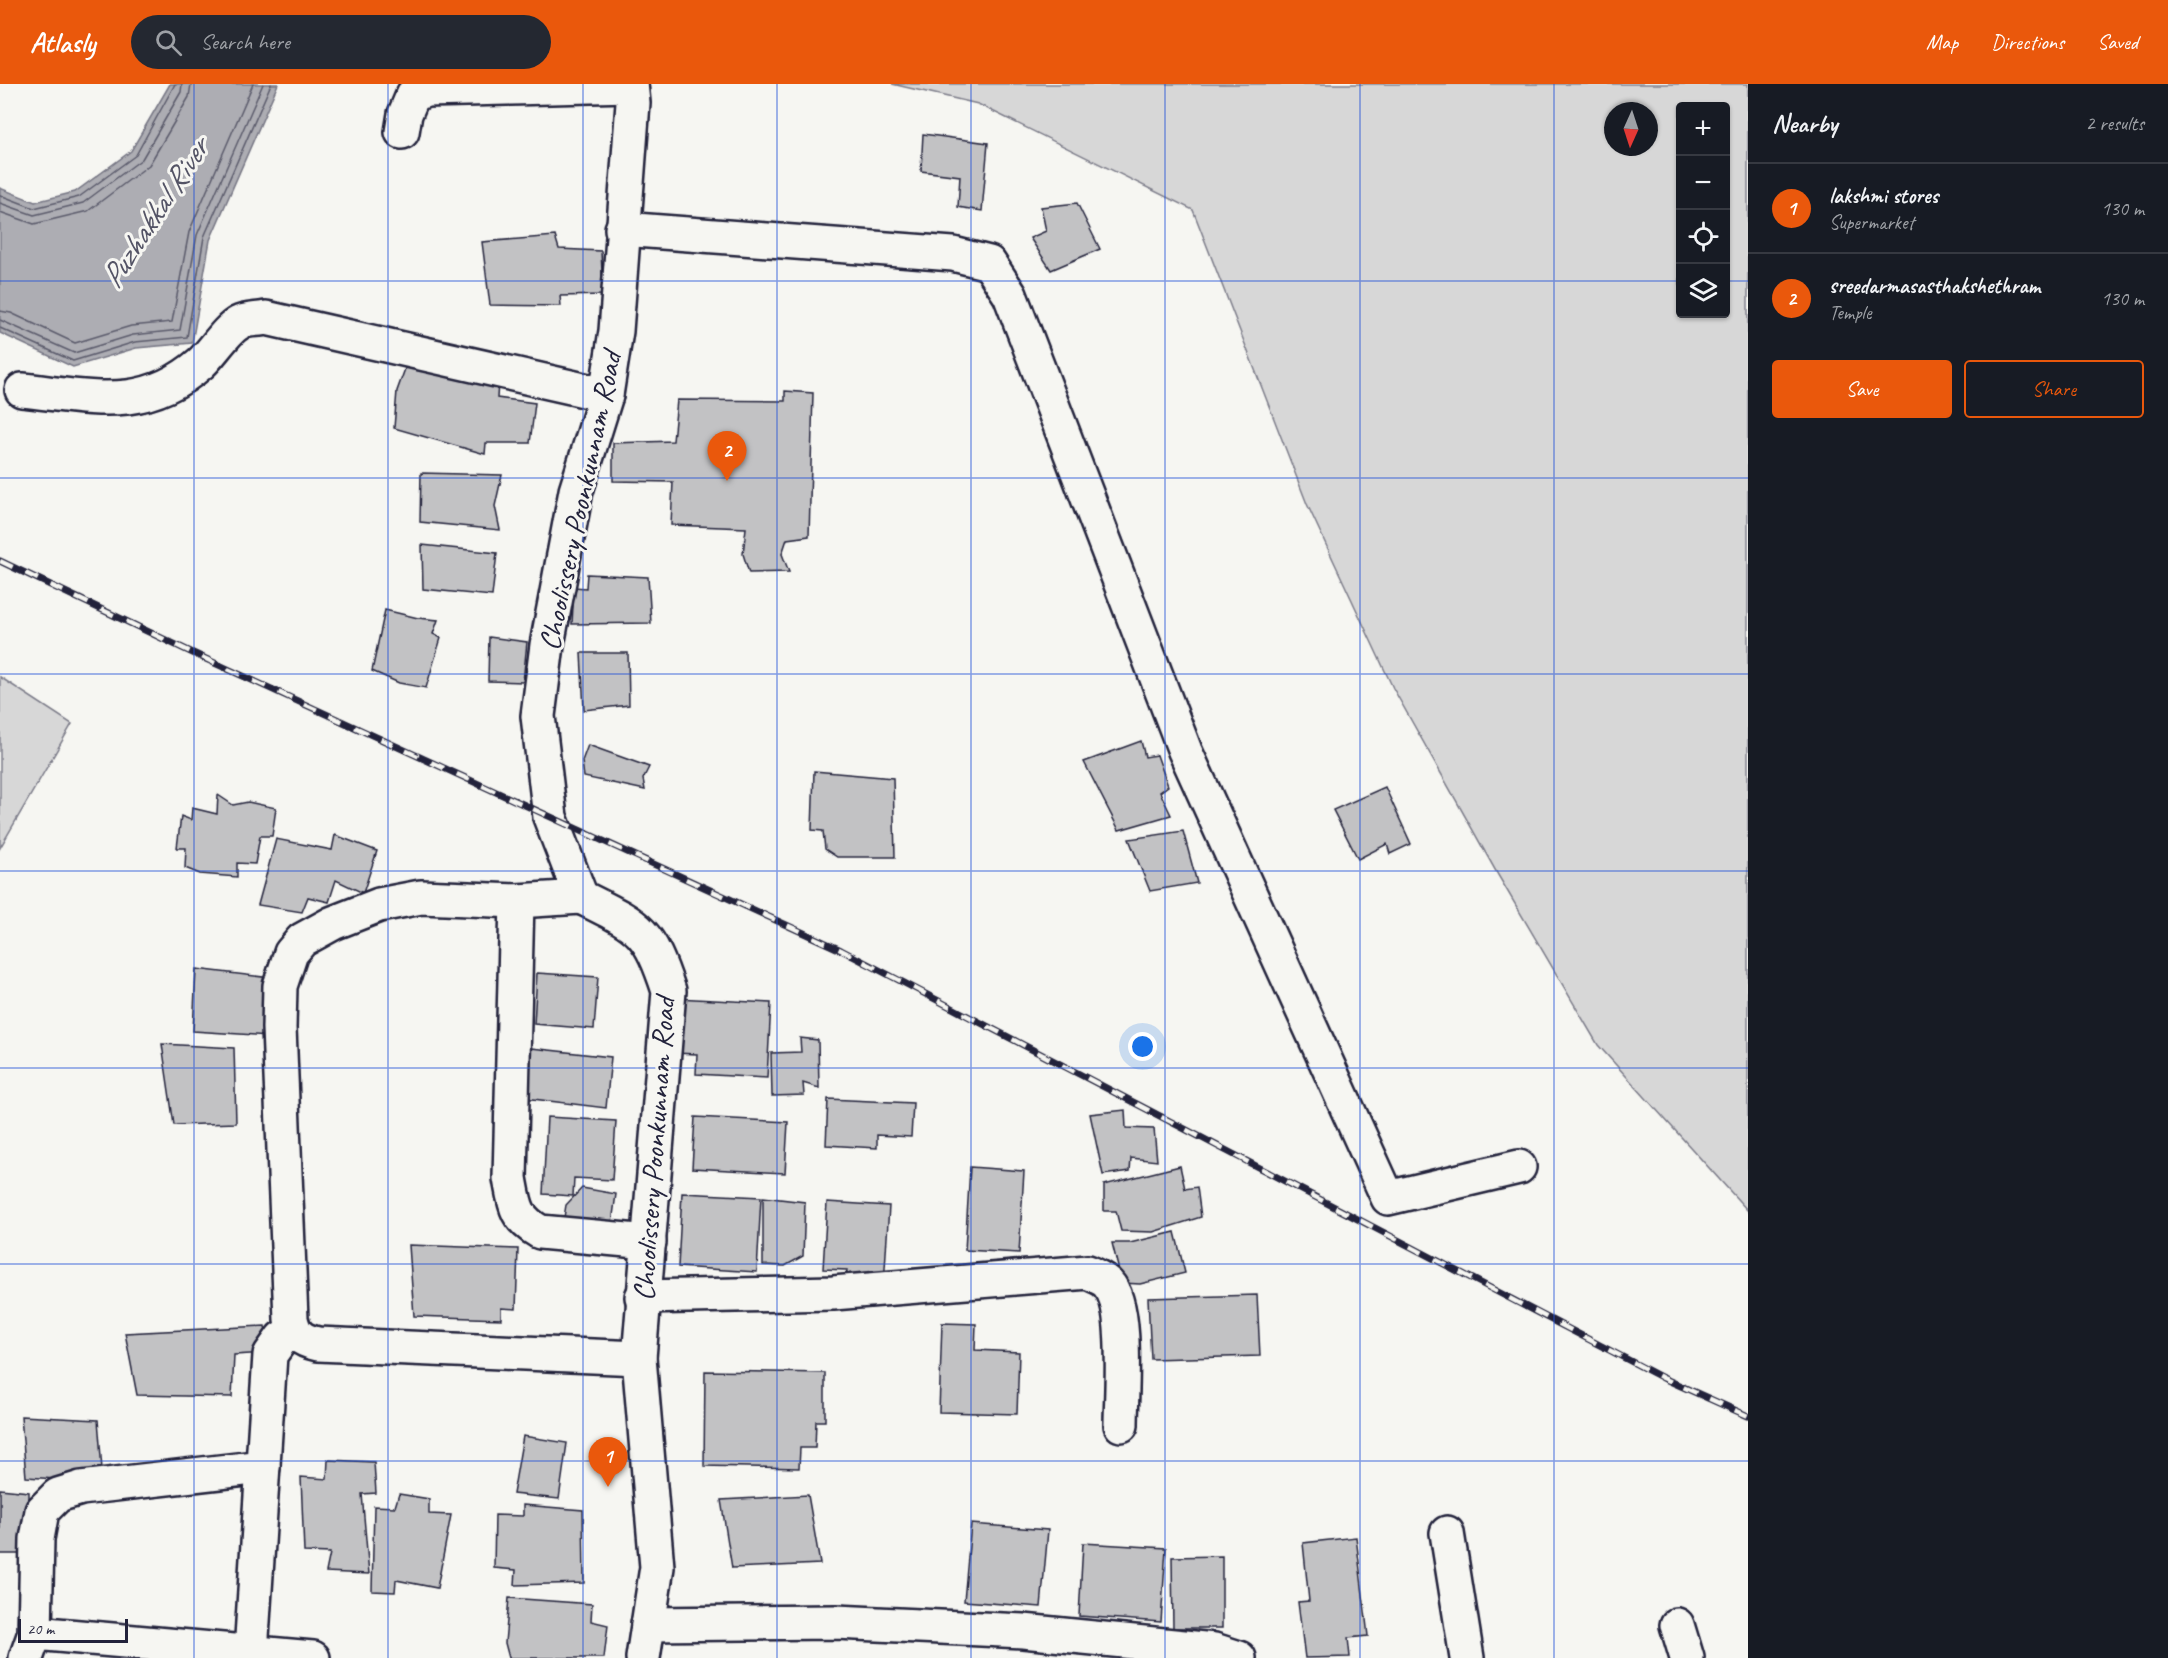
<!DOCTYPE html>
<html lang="en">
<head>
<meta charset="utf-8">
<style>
	body { margin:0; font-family:Caveat,sans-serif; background:#242831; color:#f1f3f6 }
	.controls { position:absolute; right:18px; top:18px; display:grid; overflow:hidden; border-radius:6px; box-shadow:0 2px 4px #0004 }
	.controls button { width:54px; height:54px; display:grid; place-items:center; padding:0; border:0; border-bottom:2px solid #363941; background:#171b24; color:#f1f3f6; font:30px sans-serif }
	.compass { position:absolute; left:1604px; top:18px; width:54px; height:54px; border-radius:50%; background:#171b24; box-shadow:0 2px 4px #0004; rotate:183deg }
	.scale { position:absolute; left:18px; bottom:15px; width:110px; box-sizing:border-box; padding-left:6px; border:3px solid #22223b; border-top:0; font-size:16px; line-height:21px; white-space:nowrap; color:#22223b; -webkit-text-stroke:4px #f6f6f2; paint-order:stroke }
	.you { position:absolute; left:1143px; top:963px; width:21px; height:21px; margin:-15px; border:4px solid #fff; border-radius:50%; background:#1a73e8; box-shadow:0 0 0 9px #1a73e833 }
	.badge { display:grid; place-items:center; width:39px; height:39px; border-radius:50%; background:#ea580c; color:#fff; font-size:20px; font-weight:700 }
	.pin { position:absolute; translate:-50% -50px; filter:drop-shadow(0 2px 3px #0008) }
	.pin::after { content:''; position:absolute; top:32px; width:21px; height:18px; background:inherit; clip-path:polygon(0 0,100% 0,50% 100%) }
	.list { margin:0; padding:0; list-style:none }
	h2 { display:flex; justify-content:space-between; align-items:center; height:78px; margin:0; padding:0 24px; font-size:26px }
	h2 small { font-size:20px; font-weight:400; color:#9ea1a6 }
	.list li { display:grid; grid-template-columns:39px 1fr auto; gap:18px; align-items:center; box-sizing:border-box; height:90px; padding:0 24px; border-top:2px solid #363941 }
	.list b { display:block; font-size:22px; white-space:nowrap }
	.list p { margin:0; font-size:20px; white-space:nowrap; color:#9ea1a6 }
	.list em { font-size:20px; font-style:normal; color:#9ea1a6 }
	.actions { display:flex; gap:12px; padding:18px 24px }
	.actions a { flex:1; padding:14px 0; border:2px solid #ea580c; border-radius:6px; text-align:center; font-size:21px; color:#ea580c }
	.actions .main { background:#ea580c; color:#fff }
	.icon { flex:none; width:33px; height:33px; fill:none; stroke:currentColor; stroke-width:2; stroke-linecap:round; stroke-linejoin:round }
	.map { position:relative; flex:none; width:1748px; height:1574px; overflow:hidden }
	header { display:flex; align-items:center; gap:36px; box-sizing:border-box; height:84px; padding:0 30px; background:#ea580c; color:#fff }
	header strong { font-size:28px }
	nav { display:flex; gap:33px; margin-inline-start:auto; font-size:21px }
	.search { width:420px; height:54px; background:#242831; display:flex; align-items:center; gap:15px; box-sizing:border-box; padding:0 21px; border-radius:33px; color:#9ea1a6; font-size:22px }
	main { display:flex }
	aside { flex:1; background:#171b24 }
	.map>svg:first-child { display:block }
	.green { fill:#d7d7d7; stroke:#7c7c89; stroke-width:1.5; fill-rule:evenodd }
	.water { fill:#adadb3; stroke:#757583; stroke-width:1.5 }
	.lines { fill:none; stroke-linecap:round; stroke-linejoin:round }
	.shore { stroke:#5a5a6b; stroke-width:1.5 }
	.building { fill:#c2c2c4; stroke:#22223b; stroke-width:1.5 }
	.minor-casing { stroke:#22223b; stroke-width:38 }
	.minor { stroke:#f6f6f2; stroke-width:33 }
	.rail-casing { stroke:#22223b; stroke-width:7 }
	.rail { stroke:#f6f6f2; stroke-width:4.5; stroke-dasharray:14; stroke-linecap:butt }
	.grid { fill:none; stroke:#1d4ed8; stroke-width:1.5; stroke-opacity:0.55 }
	.labels { text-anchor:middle; stroke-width:6; stroke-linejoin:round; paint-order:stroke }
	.street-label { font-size:30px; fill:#22223b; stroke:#f6f6f2 }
	.water-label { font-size:32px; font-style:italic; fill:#535365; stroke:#f6f6f2 }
</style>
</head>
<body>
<header>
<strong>Atlasly</strong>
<div class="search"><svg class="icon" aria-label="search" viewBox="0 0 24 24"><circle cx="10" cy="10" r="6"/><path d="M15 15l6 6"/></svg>Search here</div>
<nav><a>Map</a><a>Directions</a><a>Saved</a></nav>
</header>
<main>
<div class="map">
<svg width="1748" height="1574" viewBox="0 0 1748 1574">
	<rect width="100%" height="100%" fill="#f6f6f2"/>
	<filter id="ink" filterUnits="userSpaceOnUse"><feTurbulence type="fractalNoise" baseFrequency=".0167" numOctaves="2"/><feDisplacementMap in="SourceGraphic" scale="12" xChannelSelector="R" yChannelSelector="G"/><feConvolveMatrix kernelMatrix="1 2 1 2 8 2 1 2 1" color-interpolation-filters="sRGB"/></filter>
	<g filter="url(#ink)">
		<g class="green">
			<path d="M892,0H1748V1127L1598,961L1498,791L1393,604L1307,420L1193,126L978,20ZM1680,22H1726V230H1680ZM1613,27H1649V63H1613Z"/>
			<path d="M0,593L72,640L0,764Z"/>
		</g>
		<path class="water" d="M170,0H278L210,156L192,259L136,264L73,283L0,249V104L35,118L75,108L131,67Z"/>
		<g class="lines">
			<g class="shore">
				<path d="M0,111L34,124L79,113L136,71L175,0"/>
				<path d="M0,119L34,131L83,119L142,75L181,8L182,0"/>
				<path d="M0,128L34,140L88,127L149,81L189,13L191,0"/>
				<path d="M0,227L11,229L75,259L131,242L172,238L189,148L253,0"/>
				<path d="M0,236L74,269L133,251L180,246L197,151L263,0"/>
				<path d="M0,244L73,277L135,258L187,253L204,153L271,0"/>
			</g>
		</g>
		<g class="building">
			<path d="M923,50L988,59L982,127L958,123L960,92L921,87Z"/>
			<path d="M1077,119L1100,165L1051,186L1030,154L1046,147L1041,123Z"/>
			<path d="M555,152L559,165L601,167L603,211L560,212L561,222L490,221L482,158Z"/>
			<path d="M406,282L498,298L497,314L535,319L530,359H486L485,370L394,344L397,307Z"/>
			<path d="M785,307L813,309L809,452L787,455L782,470L789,488L749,489L743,470L746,444L671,441L673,398L613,397V359L673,357L677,316L785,317Z"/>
			<path d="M421,389L502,391L495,422L500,446L420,438Z"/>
			<path d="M422,461L497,469L492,512L423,505Z"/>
			<path d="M587,490L648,493L651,539L572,540L574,503L586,504Z"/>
			<path d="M385,526L418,534L438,536L433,550L441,554L426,604L399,599L372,587Z"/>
			<path d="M489,553L527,558L523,598L488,597Z"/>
			<path d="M581,569H628L629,621L584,626Z"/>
			<path d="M1141,657L1145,673L1157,671L1168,702L1160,708L1171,731L1119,746L1084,678Z"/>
			<path d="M588,661L649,683L643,695L645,706L584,693L582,677Z"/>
			<path d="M814,687L893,694L895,773H837L825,765L823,747L812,746Z"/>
			<path d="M1385,703L1411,760L1390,770L1387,760L1358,775L1333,726Z"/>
			<path d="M218,711L233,721L248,718L276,724L272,752H260L255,780L237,779V793L200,790L185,784L186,764H177L181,732L191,736L192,724L217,730Z"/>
			<path d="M1183,747L1197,799L1150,807L1129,755Z"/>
			<path d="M335,751L377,767L363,809L336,796L329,818L308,813L302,828L258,821L276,755L332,766Z"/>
			<path d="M196,885L271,894L269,952L193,947Z"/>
			<path d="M537,889L598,893L594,945L534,940Z"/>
			<path d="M676,914L771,919L767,994L696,990L697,970L673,969Z"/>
			<path d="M800,954L818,956L819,1004L803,999L804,1011L772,1012L771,969L801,968Z"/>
			<path d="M162,960L234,964L236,1039L174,1041Z"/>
			<path d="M531,964L611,973L606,1024L525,1014Z"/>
			<path d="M828,1015L913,1019L911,1053L877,1051V1064L826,1061Z"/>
			<path d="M1125,1026L1126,1044L1154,1045L1157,1077L1131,1074L1130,1087L1103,1091L1090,1030Z"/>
			<path d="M547,1033L616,1037L612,1096L574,1094L573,1112L543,1110Z"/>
			<path d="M695,1033L788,1038L785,1089L692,1084Z"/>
			<path d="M1180,1082L1185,1105L1197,1103L1201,1133L1153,1148L1121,1147L1116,1127H1104V1101Z"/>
			<path d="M970,1083L1024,1087L1019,1169L965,1166Z"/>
			<path d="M582,1104L616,1110L611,1146L563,1140L566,1121Z"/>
			<path d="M682,1109L761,1113L757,1188L678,1183Z"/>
			<path d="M763,1113L805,1118L803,1172L785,1182L763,1181Z"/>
			<path d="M827,1118L889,1122L884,1200L846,1198L847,1186L823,1185Z"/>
			<path d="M1175,1148L1185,1189L1140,1200L1122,1199L1112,1159H1130Z"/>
			<path d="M409,1161L518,1165L516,1225L501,1224V1235L414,1232Z"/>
			<path d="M1257,1211L1260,1272L1151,1275L1148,1214Z"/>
			<path d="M942,1239L976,1240L975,1266L1019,1268L1017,1330L939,1328Z"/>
			<path d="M265,1242L269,1269L234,1271L232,1313L137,1311L125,1249Z"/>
			<path d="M705,1287L825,1289V1337H816L815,1364H800L799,1384L704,1382Z"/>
			<path d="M21,1332L98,1336L103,1398L26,1393Z"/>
			<path d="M523,1352L567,1359L559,1415L513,1410Z"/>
			<path d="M328,1376L374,1378L376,1409L362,1410L369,1490L326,1488L330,1469L304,1468L301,1393L327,1395Z"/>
			<path d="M0,1405L29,1408V1470H0Z"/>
			<path d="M399,1410L429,1415V1430L451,1431L437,1504L396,1496L395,1508L372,1507L374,1422L395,1423Z"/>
			<path d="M808,1411L820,1480L732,1484L721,1416Z"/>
			<path d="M523,1421L583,1426L584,1499L515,1501L516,1486L494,1484L495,1431L523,1432Z"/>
			<path d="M971,1440L1048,1446L1041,1523L964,1517Z"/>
			<path d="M1356,1453L1368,1552L1348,1554L1350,1573L1305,1574L1298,1518L1309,1517L1303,1459Z"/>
			<path d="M1083,1459L1166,1464L1161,1538L1079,1532Z"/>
			<path d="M1222,1472V1544H1173L1172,1473Z"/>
			<path d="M509,1514L592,1520L591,1537L608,1541L604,1574H509L505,1559Z"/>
		</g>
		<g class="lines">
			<defs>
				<g id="minor">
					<path d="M631,0L633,19L616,247L606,311L576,407L547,561L538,632L550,733L581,813C639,842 648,843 669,907L639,1274L657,1483L643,1574"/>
					<path d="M402,48L405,30L413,11L426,6L631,1"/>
					<path d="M622,145L953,170L989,179L1010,211L1185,667L1388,1114L1519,1083"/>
					<path d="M22,306C91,313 144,329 201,279C212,269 227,245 239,239C246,235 258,236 266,234L606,311"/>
					<path d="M581,813L517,817L421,813L379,821L333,839L302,856L291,869L280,902L279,944L291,1235C295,1252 301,1256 318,1260L639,1274"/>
					<path d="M517,817L510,1094C515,1121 515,1134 540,1148L649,1158"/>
					<path d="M642,1213L833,1209L1088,1188C1094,1191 1104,1195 1108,1200C1129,1222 1121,1310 1121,1341"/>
					<path d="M1447,1449L1467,1574"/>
					<path d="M648,1540L836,1538L1023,1547L1214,1566L1239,1574"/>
					<path d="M1677,1541L1687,1574"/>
					<path d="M35,1549L313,1574"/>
					<path d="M251,1569L270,1271L282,1254L295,1250"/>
					<path d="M26,1574L35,1549L37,1455L42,1427L58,1411L81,1404L263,1383"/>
				</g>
			</defs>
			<use href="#minor" class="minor-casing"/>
			<use href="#minor" class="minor"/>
			<defs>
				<path id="rail" d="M0,477L195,570L841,866L1663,1294L1748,1332"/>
			</defs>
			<use href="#rail" class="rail-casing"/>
			<use href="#rail" class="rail"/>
		</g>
	</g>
	<path class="grid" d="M194,0V1574M388,0V1574M583,0V1574M777,0V1574M971,0V1574M1165,0V1574M1360,0V1574M1554,0V1574M0,197H1680M1726,197H1748M0,394H1748M0,590H1748M0,787H1748M0,984H1748M0,1180H1748M0,1377H1748"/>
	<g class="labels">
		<g class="street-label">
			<text transform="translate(580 417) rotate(-78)" y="10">Choolissery Poonkunnam Road</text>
			<text transform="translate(654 1065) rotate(-86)" y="10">Choolissery Poonkunnam Road</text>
		</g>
		<g class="water-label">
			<text transform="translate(154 129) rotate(-57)" y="11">Puzhakkal River</text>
		</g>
	</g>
</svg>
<div class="controls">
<button>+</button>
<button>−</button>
<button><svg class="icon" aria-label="locate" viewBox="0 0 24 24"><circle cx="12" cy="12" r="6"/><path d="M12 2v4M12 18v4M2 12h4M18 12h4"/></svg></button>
<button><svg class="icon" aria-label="layers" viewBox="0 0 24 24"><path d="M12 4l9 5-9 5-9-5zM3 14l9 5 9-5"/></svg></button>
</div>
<svg class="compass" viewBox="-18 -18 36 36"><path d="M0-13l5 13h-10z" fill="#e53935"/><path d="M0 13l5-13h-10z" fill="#9ea1a6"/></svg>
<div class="scale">20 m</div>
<div class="you"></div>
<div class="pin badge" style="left:608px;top:1403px">1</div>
<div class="pin badge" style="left:727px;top:397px">2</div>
</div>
<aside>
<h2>Nearby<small>2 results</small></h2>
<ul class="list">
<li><span class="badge">1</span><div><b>lakshmi stores</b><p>Supermarket</p></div><em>130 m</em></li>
<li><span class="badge">2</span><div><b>sreedarmasasthakshethram</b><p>Temple</p></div><em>130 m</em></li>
</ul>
<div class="actions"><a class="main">Save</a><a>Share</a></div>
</aside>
</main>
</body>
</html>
